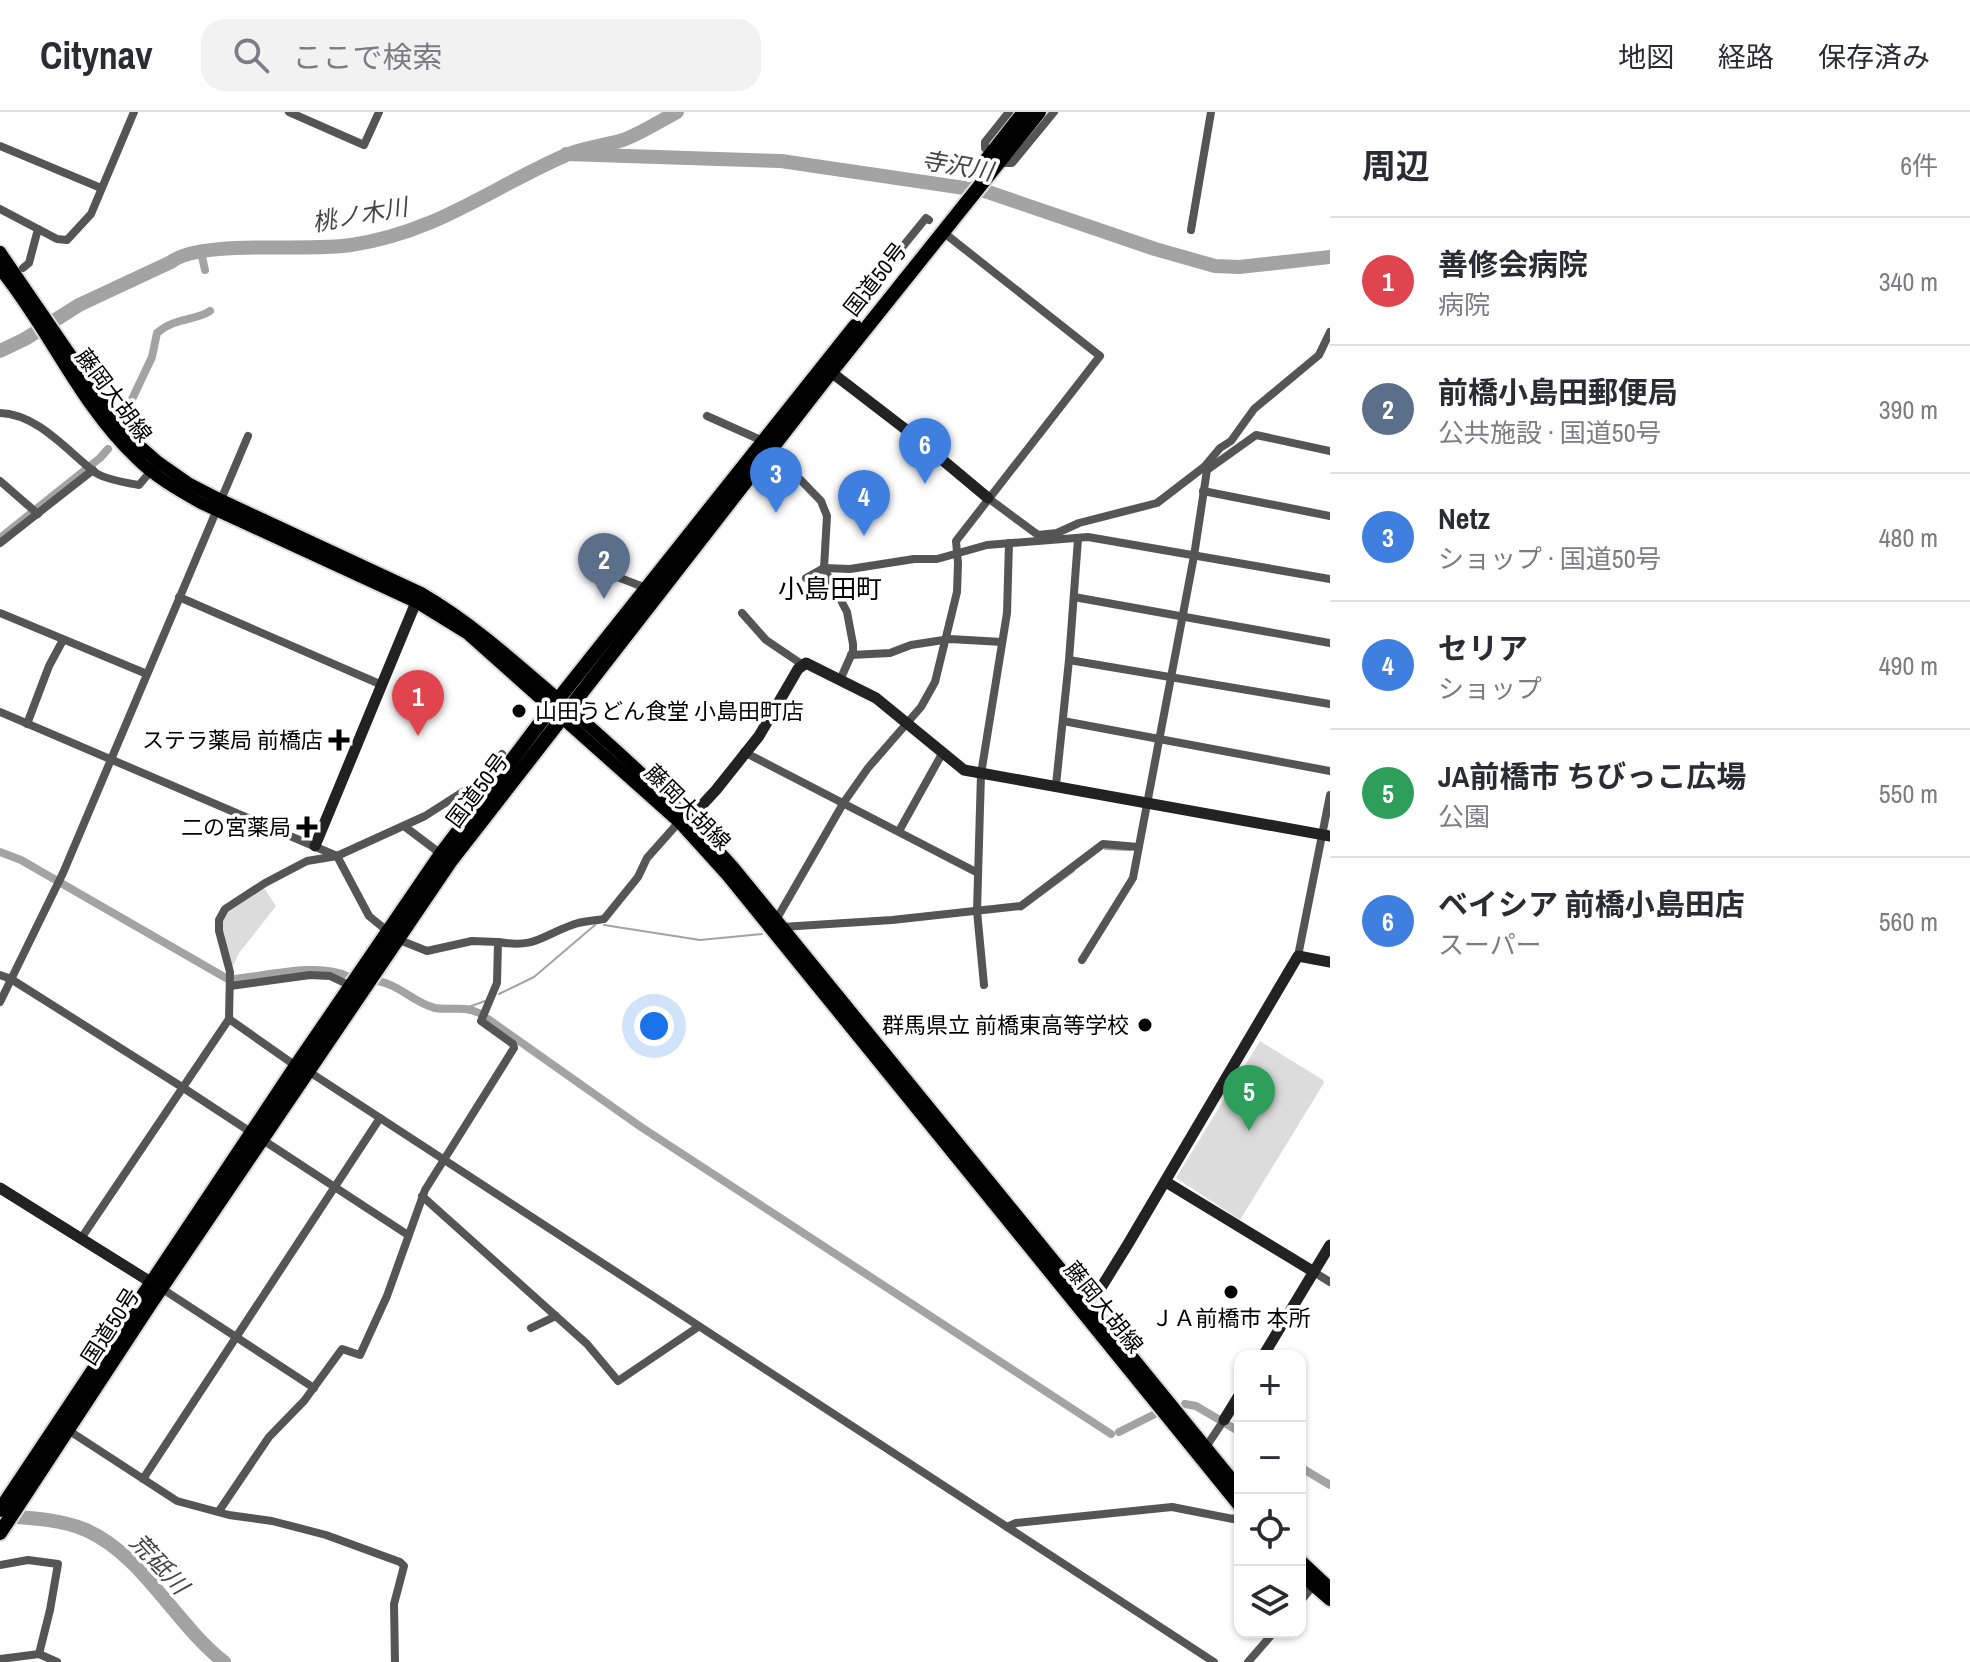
<!DOCTYPE html>
<html lang="ja">
<head>
<meta charset="utf-8">
<style>
	body { margin:0; font-family:"Archivo Narrow","Noto Sans JP",sans-serif; background:#f2f2f3; color:#2b2b33 }
	.controls { position:absolute; right:24px; bottom:24px; display:grid; overflow:hidden; border-radius:16px; box-shadow:0 2px 6px #0004 }
	.controls button { width:72px; height:72px; display:grid; place-items:center; padding:0; border:0; border-bottom:2px solid #e1e1e2; background:#fff; color:#2b2b33; font:40px sans-serif }
	.you { position:absolute; left:654px; top:914px; width:28px; height:28px; margin:-20px; border:6px solid #fff; border-radius:50%; background:#1a73e8; box-shadow:0 0 0 12px #1a73e833 }
	.badge { display:grid; place-items:center; width:52px; height:52px; border-radius:50%; background:#000; color:#fff; font-size:26px; font-weight:700 }
	.pin { position:absolute; translate:-50% -66px; filter:drop-shadow(0 2px 4px #0008) }
	.pin::after { content:''; position:absolute; top:42px; width:28px; height:24px; background:inherit; clip-path:polygon(0 0,100% 0,50% 100%) }
	.list { margin:0; padding:0; list-style:none }
	h2 { display:flex; justify-content:space-between; align-items:center; height:104px; margin:0; padding:0 32px; font-size:34px }
	h2 small { font-size:26px; font-weight:400; color:#7c7c81 }
	.list li { display:grid; grid-template-columns:52px 1fr auto; gap:24px; align-items:center; box-sizing:border-box; height:128px; padding:0 32px; border-top:2px solid #e1e1e2 }
	.list b { display:block; font-size:30px; white-space:nowrap }
	.list p { margin:0; font-size:26px; white-space:nowrap; color:#7c7c81 }
	.list em { font-size:26px; font-style:normal; color:#7c7c81 }
	.icon { flex:none; width:44px; height:44px; fill:none; stroke:currentColor; stroke-width:2; stroke-linecap:round; stroke-linejoin:round }
	.map { position:relative; flex:none; width:1330px; height:1550px; overflow:hidden }
	header { display:flex; align-items:center; gap:48px; box-sizing:border-box; height:112px; padding:0 40px; background:#fff; border-bottom:2px solid #e1e1e2 }
	header strong { font-size:38px }
	nav { display:flex; gap:44px; margin-inline-start:auto; font-size:28px }
	.search { width:560px; height:72px; background:#f2f2f3; display:flex; align-items:center; gap:20px; box-sizing:border-box; padding:0 28px; border-radius:24px; color:#7c7c81; font-size:30px }
	main { display:flex }
	aside { flex:1; background:#fff }
	.map>svg:first-child { display:block }
	.green { fill:#dcdcdc }
	.lines { fill:none; stroke-linecap:round; stroke-linejoin:round }
	.stream { stroke:#a3a3a3; stroke-width:2 }
	.canal { stroke:#a3a3a3; stroke-width:8 }
	.river { stroke:#a3a3a3; stroke-width:14 }
	.primary-casing { stroke:#dbdbdb; stroke-width:16 }
	.highway-casing { stroke:#dbdbdb; stroke-width:18 }
	.street { stroke:#555; stroke-width:8 }
	.secondary { stroke:#222; stroke-width:11 }
	.primary { stroke:#000; stroke-width:12 }
	.highway { stroke:#000; stroke-width:14 }
	.poi-dot { fill:#000; stroke:#fff; stroke-width:3 }
	.labels { text-anchor:middle; stroke-width:7; stroke-linejoin:round; paint-order:stroke }
	.street-label { font-size:22px; fill:#000; stroke:#fff }
	.poi-label { font-size:22px; fill:#000; stroke:#fff; text-anchor:end }
	.water-label { font-size:24px; font-style:italic; fill:#444; stroke:#fff }
	.quarter-label { font-size:26px; fill:#000; stroke:#fff }
</style>
</head>
<body>
<header>
<strong>Citynav</strong>
<div class="search"><svg class="icon" aria-label="search" viewBox="0 0 24 24"><circle cx="10" cy="10" r="6"/><path d="M15 15l6 6"/></svg>ここで検索</div>
<nav><a>地図</a><a>経路</a><a>保存済み</a></nav>
</header>
<main>
<div class="map">
<svg width="1330" height="1550" viewBox="0 0 1330 1550">
	<rect width="100%" height="100%" fill="#fff"/>
	<g class="green">
		<path d="M264,776L276,794L239,841L233,854L230,852L221,810L228,799Z"/>
		<path d="M1260,929L1323,968L1324,971L1240,1108L1176,1066Z"/>
	</g>
	<g class="lines">
		<g class="stream">
			<path d="M1105,737L1130,738"/>
			<path d="M1021,798L1074,759"/>
			<path d="M604,813L700,828L762,822"/>
			<path d="M499,882L534,865L595,813"/>
			<path d="M466,896L485,889"/>
		</g>
		<g class="canal">
			<path d="M201,140L205,158"/>
			<path d="M126,300L152,245L157,221C175,205 195,209 210,199"/>
			<path d="M0,426L100,346L108,337"/>
			<path d="M0,740L21,748L226,866L235,867C266,864 319,850 347,864"/>
			<path d="M378,869C400,873 414,891 435,896C451,899 463,893 479,901"/>
			<path d="M488,907L641,1015L1111,1322"/>
			<path d="M1185,1292L1196,1294L1240,1320"/>
			<path d="M1119,1320L1153,1303"/>
			<path d="M1300,1355L1330,1373"/>
		</g>
		<g class="river">
			<path d="M566,42L781,49L985,79L1155,137L1215,154L1239,155L1330,145"/>
			<path d="M0,239L25,227L79,193L171,150C200,127 309,140 351,133C437,120 489,77 564,44C582,35 604,34 623,28C642,21 660,9 677,0"/>
			<path d="M1,1404C30,1406 60,1407 86,1418C143,1443 175,1512 224,1550"/>
		</g>
		<defs>
			<g id="primary">
				<path d="M0,140L104,292L133,328L158,350L188,371L221,388L421,481C471,510 513,548 557,586C619,639 680,695 734,756L1240,1377"/>
				<path d="M0,157C49,217 79,292 136,346C155,365 178,378 201,391L416,490L468,522L679,710L727,763L1240,1395"/>
				<path d="M1300,1448L1330,1476"/>
				<path d="M1300,1462L1330,1488"/>
			</g>
			<g id="highway">
				<path d="M980,56L1024,0"/>
				<path d="M0,1398L296,954L441,742L552,595L855,214"/>
				<path d="M0,1421L151,1191L450,750L831,260L1039,0"/>
			</g>
		</defs>
		<use href="#primary" class="primary-casing"/>
		<use href="#highway" class="highway-casing"/>
		<g class="street">
			<path d="M289,0L364,33L379,0"/>
			<path d="M0,34L101,76"/>
			<path d="M985,36V30L1009,0"/>
			<path d="M1006,51H1012L1054,0"/>
			<path d="M0,97L57,127L67,128L91,102L134,0"/>
			<path d="M1191,118L1211,0"/>
			<path d="M23,156L29,151L38,117"/>
			<path d="M873,171L926,106L929,108"/>
			<path d="M0,301C38,302 68,340 96,361C107,368 127,371 139,373L151,359"/>
			<path d="M707,304L763,329L821,389L827,404L824,456L847,500L853,532V539L840,568"/>
			<path d="M0,369L38,402"/>
			<path d="M1203,379L1330,404"/>
			<path d="M988,386L1038,423L1057,421L1079,411L1157,391L1204,355L1220,336L1231,329L1254,297L1319,243L1330,220"/>
			<path d="M0,431L93,358"/>
			<path d="M589,454L646,476"/>
			<path d="M806,466L824,456L850,457L914,447H937L987,433L1088,425L1330,467"/>
			<path d="M179,485L382,573"/>
			<path d="M1074,485L1330,531"/>
			<path d="M0,501L147,562"/>
			<path d="M742,501L766,528L803,553"/>
			<path d="M851,543L890,541L911,533L950,527L1002,530"/>
			<path d="M1069,548L1330,592"/>
			<path d="M0,600L337,744L369,804L397,827L427,839L472,829L498,830L497,871L481,909L513,932L514,936L425,1078L387,1184L360,1243L342,1237L304,1289L269,1325L219,1399"/>
			<path d="M1063,609L1330,659"/>
			<path d="M27,612L49,554L63,528"/>
			<path d="M744,640L978,761"/>
			<path d="M1056,673L1069,548L1078,427"/>
			<path d="M404,714L441,742"/>
			<path d="M899,719L943,640"/>
			<path d="M776,808L844,690L868,656L921,595L935,570L957,480L958,451L956,429L1100,244L948,124"/>
			<path d="M782,815L892,808L1021,794L1103,732L1138,735"/>
			<path d="M498,830C536,836 539,825 572,813C581,809 593,809 604,807L638,765L647,746L679,710"/>
			<path d="M1298,844L1330,683"/>
			<path d="M1082,848L1133,766L1194,444L1207,358L1256,323L1330,339"/>
			<path d="M0,863L11,867L182,975L408,1123"/>
			<path d="M984,873L977,799L981,662L1007,501L1009,431"/>
			<path d="M230,874L310,863L330,864L351,874"/>
			<path d="M0,890L63,761L248,324"/>
			<path d="M229,907L296,954"/>
			<path d="M308,959L1214,1550"/>
			<path d="M422,1084L587,1232L618,1269L698,1215"/>
			<path d="M82,1125L229,907L230,860L219,819V808L225,797L265,771L307,749L337,744L425,704L486,665L502,642"/>
			<path d="M1314,1160L1330,1170"/>
			<path d="M161,1176L314,1276"/>
			<path d="M531,1216L556,1204"/>
			<path d="M68,1318L177,1389L229,1403L272,1409L326,1423L400,1450L404,1454L394,1492L395,1550"/>
			<path d="M1206,1335L1224,1308"/>
			<path d="M143,1367L380,1006"/>
			<path d="M1007,1415L1016,1411L1172,1395L1233,1407L1240,1404"/>
			<path d="M0,1453L28,1448L58,1452L50,1498L39,1542"/>
			<path d="M1300,1490L1312,1475"/>
			<path d="M0,1547L39,1542L57,1550"/>
			<path d="M1248,1550L1274,1520"/>
		</g>
		<g class="secondary">
			<path d="M831,260L909,320L988,386"/>
			<path d="M682,709L690,706L716,678L759,624L798,557L806,551L876,586L964,658L1330,724"/>
			<path d="M315,734L416,490"/>
			<path d="M1166,1070L1314,1160"/>
			<path d="M0,1076L157,1174"/>
			<path d="M1083,1194L1099,1179L1128,1132L1298,844L1330,850"/>
			<path d="M1263,1244L1330,1133"/>
			<path d="M1224,1308L1240,1282"/>
		</g>
		<use href="#primary" class="primary"/>
		<use href="#highway" class="highway"/>
	</g>
	<g class="poi-dot">
		<circle cx="519" cy="599" r="8"/>
		<path d="M335 616h8v8h8v8h-8v8h-8v-8h-8v-8h8z"/>
		<path d="M303 703h8v8h8v8h-8v8h-8v-8h-8v-8h8z"/>
		<circle cx="1145" cy="913" r="8"/>
		<circle cx="1231" cy="1180" r="8"/>
	</g>
	<g class="labels">
		<g class="street-label">
			<text transform="translate(875 167) rotate(-52)" y="8">国道50号</text>
			<text transform="translate(114 283) rotate(53)" y="8">藤岡大胡線</text>
			<text transform="translate(477 678) rotate(-53)" y="8">国道50号</text>
			<text transform="translate(688 695) rotate(45)" y="8">藤岡大胡線</text>
			<text transform="translate(1104 1195) rotate(51)" y="8">藤岡大胡線</text>
			<text transform="translate(110 1214) rotate(-57)" y="8">国道50号</text>
		</g>
		<g class="poi-label">
			<text x="535" y="607" text-anchor="start">山田うどん食堂 小島田町店</text>
			<text x="323" y="636">ステラ薬局 前橋店</text>
			<text x="291" y="723">二の宮薬局</text>
			<text x="1129" y="921">群馬県立 前橋東高等学校</text>
			<text x="1231" y="1214" text-anchor="middle">ＪＡ前橋市 本所</text>
		</g>
		<g class="water-label">
			<text transform="translate(957 54) rotate(10)" y="8">寺沢川</text>
			<text transform="translate(360 103) rotate(-10)" y="8">桃ノ木川</text>
			<text transform="translate(159 1452) rotate(47)" y="8">荒砥川</text>
		</g>
		<g class="quarter-label">
			<text x="830" y="486">小島田町</text>
		</g>
	</g>
</svg>
<div class="controls">
<button>+</button>
<button>−</button>
<button><svg class="icon" aria-label="locate" viewBox="0 0 24 24"><circle cx="12" cy="12" r="6"/><path d="M12 2v4M12 18v4M2 12h4M18 12h4"/></svg></button>
<button><svg class="icon" aria-label="layers" viewBox="0 0 24 24"><path d="M12 4l9 5-9 5-9-5zM3 14l9 5 9-5"/></svg></button>
</div>
<div class="you"></div>
<div class="pin badge" style="left:418px;top:624px;background:#e0444e">1</div>
<div class="pin badge" style="left:604px;top:487px;background:#5c6f8a">2</div>
<div class="pin badge" style="left:776px;top:401px;background:#3f7fe0">3</div>
<div class="pin badge" style="left:864px;top:424px;background:#3f7fe0">4</div>
<div class="pin badge" style="left:1249px;top:1019px;background:#2e9e5b">5</div>
<div class="pin badge" style="left:925px;top:372px;background:#3f7fe0">6</div>
</div>
<aside>
<h2>周辺<small>6件</small></h2>
<ul class="list">
<li><span class="badge" style="background:#e0444e">1</span><div><b>善修会病院</b><p>病院</p></div><em>340 m</em></li>
<li><span class="badge" style="background:#5c6f8a">2</span><div><b>前橋小島田郵便局</b><p>公共施設 · 国道50号</p></div><em>390 m</em></li>
<li><span class="badge" style="background:#3f7fe0">3</span><div><b>Netz</b><p>ショップ · 国道50号</p></div><em>480 m</em></li>
<li><span class="badge" style="background:#3f7fe0">4</span><div><b>セリア</b><p>ショップ</p></div><em>490 m</em></li>
<li><span class="badge" style="background:#2e9e5b">5</span><div><b>JA前橋市 ちびっこ広場</b><p>公園</p></div><em>550 m</em></li>
<li><span class="badge" style="background:#3f7fe0">6</span><div><b>ベイシア 前橋小島田店</b><p>スーパー</p></div><em>560 m</em></li>
</ul>
</aside>
</main>
</body>
</html>
